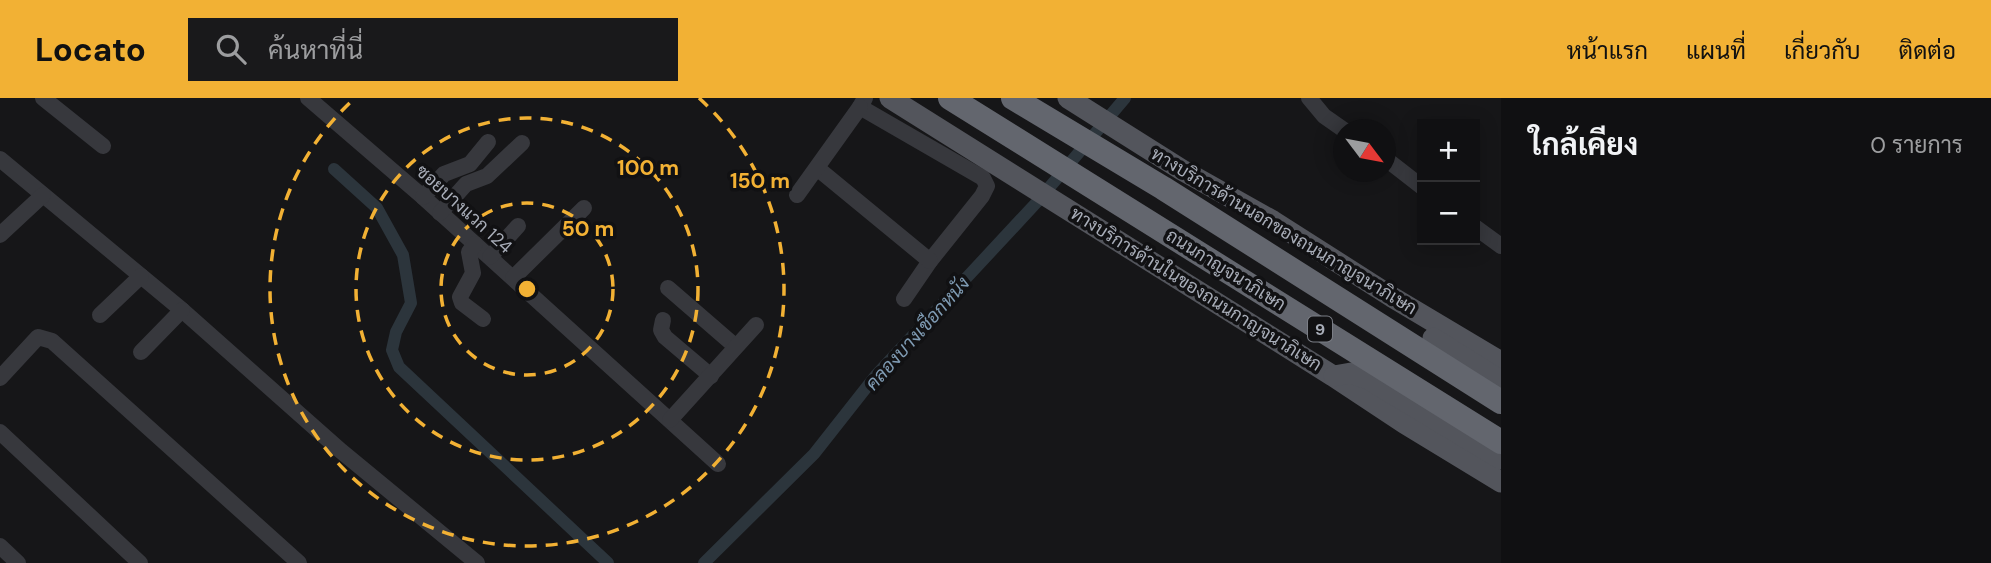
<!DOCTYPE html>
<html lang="th">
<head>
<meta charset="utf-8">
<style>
	body { margin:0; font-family:"DM Sans",Sarabun,sans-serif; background:#19191b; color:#f1f3f6 }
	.controls { position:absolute; right:21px; top:21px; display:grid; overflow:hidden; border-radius:0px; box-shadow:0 4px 18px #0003 }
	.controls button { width:63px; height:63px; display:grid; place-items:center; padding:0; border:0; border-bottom:2px solid #303032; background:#101012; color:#f1f3f6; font:35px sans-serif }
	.compass { position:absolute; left:1333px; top:21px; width:63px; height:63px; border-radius:50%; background:#101012; box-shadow:0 4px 18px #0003; rotate:122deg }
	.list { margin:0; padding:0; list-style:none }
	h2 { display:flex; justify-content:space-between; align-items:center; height:91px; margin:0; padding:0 28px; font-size:30px }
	h2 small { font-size:23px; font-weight:400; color:#9c9d9f }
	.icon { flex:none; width:38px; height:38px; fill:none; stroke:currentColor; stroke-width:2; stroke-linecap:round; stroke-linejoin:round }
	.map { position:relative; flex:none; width:1501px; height:465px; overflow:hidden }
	header { display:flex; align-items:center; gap:42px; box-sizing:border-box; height:98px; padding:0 35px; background:#f2b134; color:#111 }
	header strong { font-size:33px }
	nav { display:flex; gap:38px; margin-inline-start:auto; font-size:24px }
	.search { width:490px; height:63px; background:#19191b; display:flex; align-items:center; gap:18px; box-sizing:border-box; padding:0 24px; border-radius:0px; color:#9c9d9f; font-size:26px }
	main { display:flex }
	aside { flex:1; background:#101012 }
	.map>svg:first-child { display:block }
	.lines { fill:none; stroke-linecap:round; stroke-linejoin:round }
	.canal { stroke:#2c353c; stroke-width:12 }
	.minor { stroke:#37383d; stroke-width:16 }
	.major { stroke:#53555c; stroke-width:21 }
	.highway { stroke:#63666e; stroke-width:24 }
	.ring { fill:none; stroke:#f2b134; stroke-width:3.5; stroke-dasharray:12 9 }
	.labels { text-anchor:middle; stroke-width:7; stroke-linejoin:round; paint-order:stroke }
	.shield { fill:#111113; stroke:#7b7e86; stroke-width:2 }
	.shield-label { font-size:16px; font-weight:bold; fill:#a8adb8 }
	.street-label { font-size:18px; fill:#a8adb8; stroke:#111113 }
	.water-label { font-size:19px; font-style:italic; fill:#7f9bb3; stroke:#111113 }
	.centre { fill:#f2b134; stroke:#111113; stroke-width:3.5 }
	.ring-label { font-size:21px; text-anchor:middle; font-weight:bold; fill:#f2b134; stroke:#111113; stroke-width:7; stroke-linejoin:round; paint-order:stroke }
</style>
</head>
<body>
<header>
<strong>Locato</strong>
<div class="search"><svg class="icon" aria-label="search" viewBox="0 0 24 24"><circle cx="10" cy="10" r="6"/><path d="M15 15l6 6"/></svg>ค้นหาที่นี่</div>
<nav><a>หน้าแรก</a><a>แผนที่</a><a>เกี่ยวกับ</a><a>ติดต่อ</a></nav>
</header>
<main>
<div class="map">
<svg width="1501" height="465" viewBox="0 0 1501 465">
	<rect width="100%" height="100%" fill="#161618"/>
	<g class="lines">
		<g class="canal">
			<path d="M334,71L377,110L403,157L411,205L396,234L392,252L399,269L608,465"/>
			<path d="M704,465L814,356L877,276L1037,104L1125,0"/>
		</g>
		<g class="minor">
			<path d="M43,0L103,48"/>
			<path d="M308,0L423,99L718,366"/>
			<path d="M865,0L860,9L983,80L987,88L982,98L930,163L904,201"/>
			<path d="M1309,0L1324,18L1344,32"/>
			<path d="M0,61L182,212L341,353L477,465"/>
			<path d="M1386,61L1422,89"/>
			<path d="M817,70L930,163"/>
			<path d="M797,97L860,9"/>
			<path d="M423,99L444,76L470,66L488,44"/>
			<path d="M440,115L466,86L487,78L522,45"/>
			<path d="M1475,129L1501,148"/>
			<path d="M0,137L43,97"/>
			<path d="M475,146L469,154L473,175L460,199L462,205L483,221"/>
			<path d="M490,159L518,128"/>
			<path d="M513,180L584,110"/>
			<path d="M668,190L735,248"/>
			<path d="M100,217L141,178"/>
			<path d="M663,222L661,232L665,239L711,278"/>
			<path d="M141,254L182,212"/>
			<path d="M0,280L38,239L52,243L299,465"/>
			<path d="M670,322L756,227"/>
			<path d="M0,334L140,465"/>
			<path d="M0,448L18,465"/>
		</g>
		<g class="major">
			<path d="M890,0L1333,278L1404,325L1501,384"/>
			<path d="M1068,0L1182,72L1273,123L1392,199L1501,264"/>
			<path d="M1433,240L1501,283"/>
			<path d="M1334,278L1351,275L1368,281L1501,361"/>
		</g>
		<g class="highway">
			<path d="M950,0L1501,344"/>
			<path d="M1013,0L1163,90L1501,304"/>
		</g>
	</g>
	<g class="ring">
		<circle cx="527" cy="191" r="86"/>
		<circle cx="527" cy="191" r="171"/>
		<path d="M699 0A257 257 0 1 1 355 0"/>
	</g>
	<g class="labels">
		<rect class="shield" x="1308" y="218.5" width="24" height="25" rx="5"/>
		<g class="shield-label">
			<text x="1320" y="237">9</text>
		</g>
		<g class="street-label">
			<text transform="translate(464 111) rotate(42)" y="6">ซอยบางแวก 124</text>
			<text transform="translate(1284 133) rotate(31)" y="6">ทางบริการด้านนอกของถนนกาญจนาภิเษก</text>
			<text transform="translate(1226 172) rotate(32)" y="6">ถนนกาญจนาภิเษก</text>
			<text transform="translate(1196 191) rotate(32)" y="6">ทางบริการด้านในของถนนกาญจนาภิเษก</text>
		</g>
		<g class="water-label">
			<text transform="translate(917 235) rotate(-48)" y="7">คลองบางเชือกหนัง</text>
		</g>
	</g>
	<circle cx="527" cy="191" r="10" class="centre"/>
	<g class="ring-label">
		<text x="648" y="77">100 m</text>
		<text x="760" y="90">150 m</text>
		<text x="588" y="138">50 m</text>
	</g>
</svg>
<div class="controls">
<button>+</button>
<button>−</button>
</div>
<svg class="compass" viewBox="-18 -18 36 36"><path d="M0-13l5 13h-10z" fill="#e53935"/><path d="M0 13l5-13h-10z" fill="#9c9d9f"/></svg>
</div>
<aside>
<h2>ใกล้เคียง<small>0 รายการ</small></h2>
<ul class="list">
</ul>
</aside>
</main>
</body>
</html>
